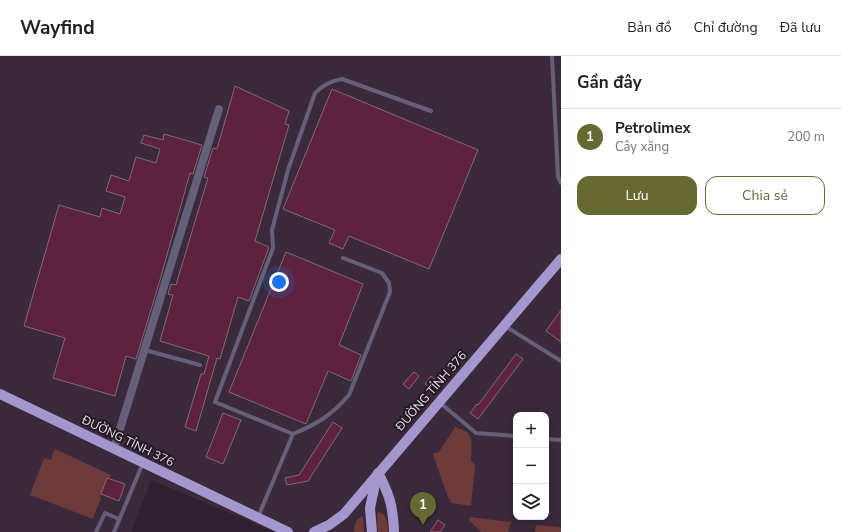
<!DOCTYPE html>
<html lang="vi">
<head>
<meta charset="utf-8">
<style>
	body { margin:0; font-family:"Nunito Sans",sans-serif; background:#f2f2f2; color:#222 }
	.controls { position:absolute; right:12px; bottom:12px; display:grid; overflow:hidden; border-radius:8px; box-shadow:0 2px 10px #0003 }
	.controls button { width:36px; height:36px; display:grid; place-items:center; padding:0; border:0; border-bottom:1px solid #e0e0e0; background:#fff; color:#222; font:20px sans-serif }
	.you { position:absolute; left:279px; top:226px; width:14px; height:14px; margin:-10px; border:3px solid #fff; border-radius:50%; background:#1a73e8; box-shadow:0 0 0 6px #1a73e833 }
	.badge { display:grid; place-items:center; width:26px; height:26px; border-radius:50%; background:#666932; color:#fff; font-size:13px; font-weight:700 }
	.pin { position:absolute; translate:-50% -33px; filter:drop-shadow(0 1px 2px #0008) }
	.pin::after { content:''; position:absolute; top:21px; width:14px; height:12px; background:inherit; clip-path:polygon(0 0,100% 0,50% 100%) }
	.list { margin:0; padding:0; list-style:none }
	h2 { display:flex; justify-content:space-between; align-items:center; height:52px; margin:0; padding:0 16px; font-size:17px }
	h2 small { font-size:13px; font-weight:400; color:#767676 }
	.list li { display:grid; grid-template-columns:26px 1fr auto; gap:12px; align-items:center; box-sizing:border-box; height:56px; padding:0 16px; border-top:1px solid #e0e0e0 }
	.list b { display:block; font-size:15px; white-space:nowrap }
	.list p { margin:0; font-size:13px; white-space:nowrap; color:#767676 }
	.list em { font-size:13px; font-style:normal; color:#767676 }
	.actions { display:flex; gap:8px; padding:12px 16px }
	.actions a { flex:1; padding:9px 0; border:1px solid #666932; border-radius:12px; text-align:center; font-size:14px; color:#666932 }
	.actions .main { background:#666932; color:#fff }
	.icon { flex:none; width:22px; height:22px; fill:none; stroke:currentColor; stroke-width:2; stroke-linecap:round; stroke-linejoin:round }
	.map { position:relative; flex:none; width:561px; height:476px; overflow:hidden }
	header { display:flex; align-items:center; gap:24px; box-sizing:border-box; height:56px; padding:0 20px; background:#fff; border-bottom:1px solid #e0e0e0 }
	header strong { font-size:19px }
	nav { display:flex; gap:22px; margin-inline-start:auto; font-size:14px }
	main { display:flex }
	aside { flex:1; background:#fff }
	.map>svg:first-child { display:block }
	.built { fill:#3a293b; fill-rule:evenodd }
	.green { fill:#6c3a38 }
	.building { fill:#5b213d; stroke:#816b73 }
	.lines { fill:none; stroke-linecap:round; stroke-linejoin:round }
	.lane { stroke:#656079; stroke-width:4 }
	.street { stroke:#656079; stroke-width:8 }
	.primary { stroke:#a398cd; stroke-width:10 }
	.labels { text-anchor:middle; stroke-width:4; stroke-linejoin:round; paint-order:stroke }
	.street-label { font-size:12px; fill:#e9e0e9; stroke:#241825 }
</style>
</head>
<body>
<header>
<strong>Wayfind</strong>
<nav><a>Bản đồ</a><a>Chỉ đường</a><a>Đã lưu</a></nav>
</header>
<main>
<div class="map">
<svg width="561" height="476" viewBox="0 0 561 476">
	<rect width="100%" height="100%" fill="#2e212f"/>
	<path class="built" d="M0,0H561V476H275L151,424L131,476H0ZM516,359H546V461H516Z"/>
	<g class="green">
		<path d="M455,371C458,372 464,374 467,376C474,382 471,397 471,405L475,409L471,450L452,447L448,441L433,399V397H436L439,396Z"/>
		<path d="M55,393L111,419L110,423L107,422L100,441L101,442L93,463L30,439L44,402L51,404Z"/>
		<path d="M378,456C388,458 387,467 388,476H378L377,464Z"/>
		<path d="M363,460L364,476H354C355,468 355,463 363,460Z"/>
		<path d="M470,461L511,466L508,476H481L469,464Z"/>
		<path d="M536,469L561,471V476H535Z"/>
	</g>
	<g class="building">
		<path d="M235,30L289,55L285,68L289,69L255,185L269,191L249,245L238,241L220,303L217,302L196,375L185,371L201,318H204L209,300L160,285L173,239L168,238L171,228L176,229L208,122L204,121L213,92L217,93Z"/>
		<path d="M332,33L478,94L429,213L349,180L343,193L329,187L335,174L283,153Z"/>
		<path d="M164,78L202,89L193,118L190,117L160,224L136,303L126,300L115,340L53,322L65,282L24,270L59,149L100,161L102,152L120,158L125,141L106,135L111,119L129,125L136,101L156,107L160,93L141,87L144,79L163,84Z"/>
		<path d="M286,196L363,228L339,289L361,299L351,325L328,315L306,368L229,336Z"/>
		<path d="M561,254V286L546,275Z"/>
		<path d="M516,298L523,303L478,363L470,357L477,348L478,349Z"/>
		<path d="M414,316L419,320L409,333L403,328Z"/>
		<path d="M431,320L438,326L432,334L425,328Z"/>
		<path d="M223,357L241,364L223,408L206,401Z"/>
		<path d="M333,366L342,372L308,425L287,429L285,422L299,419Z"/>
		<path d="M107,422L125,428L119,445L101,438Z"/>
		<path d="M438,464L445,469L440,476H430Z"/>
	</g>
	<g class="lines">
		<g class="lane">
			<path d="M552,0L558,121L561,127"/>
			<path d="M505,270L561,305"/>
			<path d="M145,294L200,309"/>
			<path d="M439,346L476,377L516,380"/>
			<path d="M293,378L215,346L273,192L272,174L288,114L315,37C324,29 330,25 342,23L431,55"/>
			<path d="M546,383L561,384"/>
			<path d="M258,461L293,378C317,368 332,359 349,339L390,236L389,227L382,217L343,202"/>
			<path d="M96,476L105,457L119,463"/>
			<path d="M114,476L143,407"/>
		</g>
		<path class="street" d="M114,392L219,53"/>
		<g class="primary">
			<path d="M0,338L288,476"/>
			<path d="M378,417C390,439 393,451 394,476"/>
			<path d="M314,476L329,469L344,458L561,203"/>
			<path d="M372,476L370,452L377,419"/>
		</g>
	</g>
	<g class="labels">
		<g class="street-label">
			<text transform="translate(431 335) rotate(-49)" y="4">ĐƯỜNG TỈNH 376</text>
			<text transform="translate(128 385) rotate(26)" y="4">ĐƯỜNG TỈNH 376</text>
		</g>
	</g>
</svg>
<div class="controls">
<button>+</button>
<button>−</button>
<button><svg class="icon" aria-label="layers" viewBox="0 0 24 24"><path d="M12 4l9 5-9 5-9-5zM3 14l9 5 9-5"/></svg></button>
</div>
<div class="you"></div>
<div class="pin badge" style="left:423px;top:469px">1</div>
</div>
<aside>
<h2>Gần đây<small></small></h2>
<ul class="list">
<li><span class="badge">1</span><div><b>Petrolimex</b><p>Cây xăng</p></div><em>200 m</em></li>
</ul>
<div class="actions"><a class="main">Lưu</a><a>Chia sẻ</a></div>
</aside>
</main>
</body>
</html>
